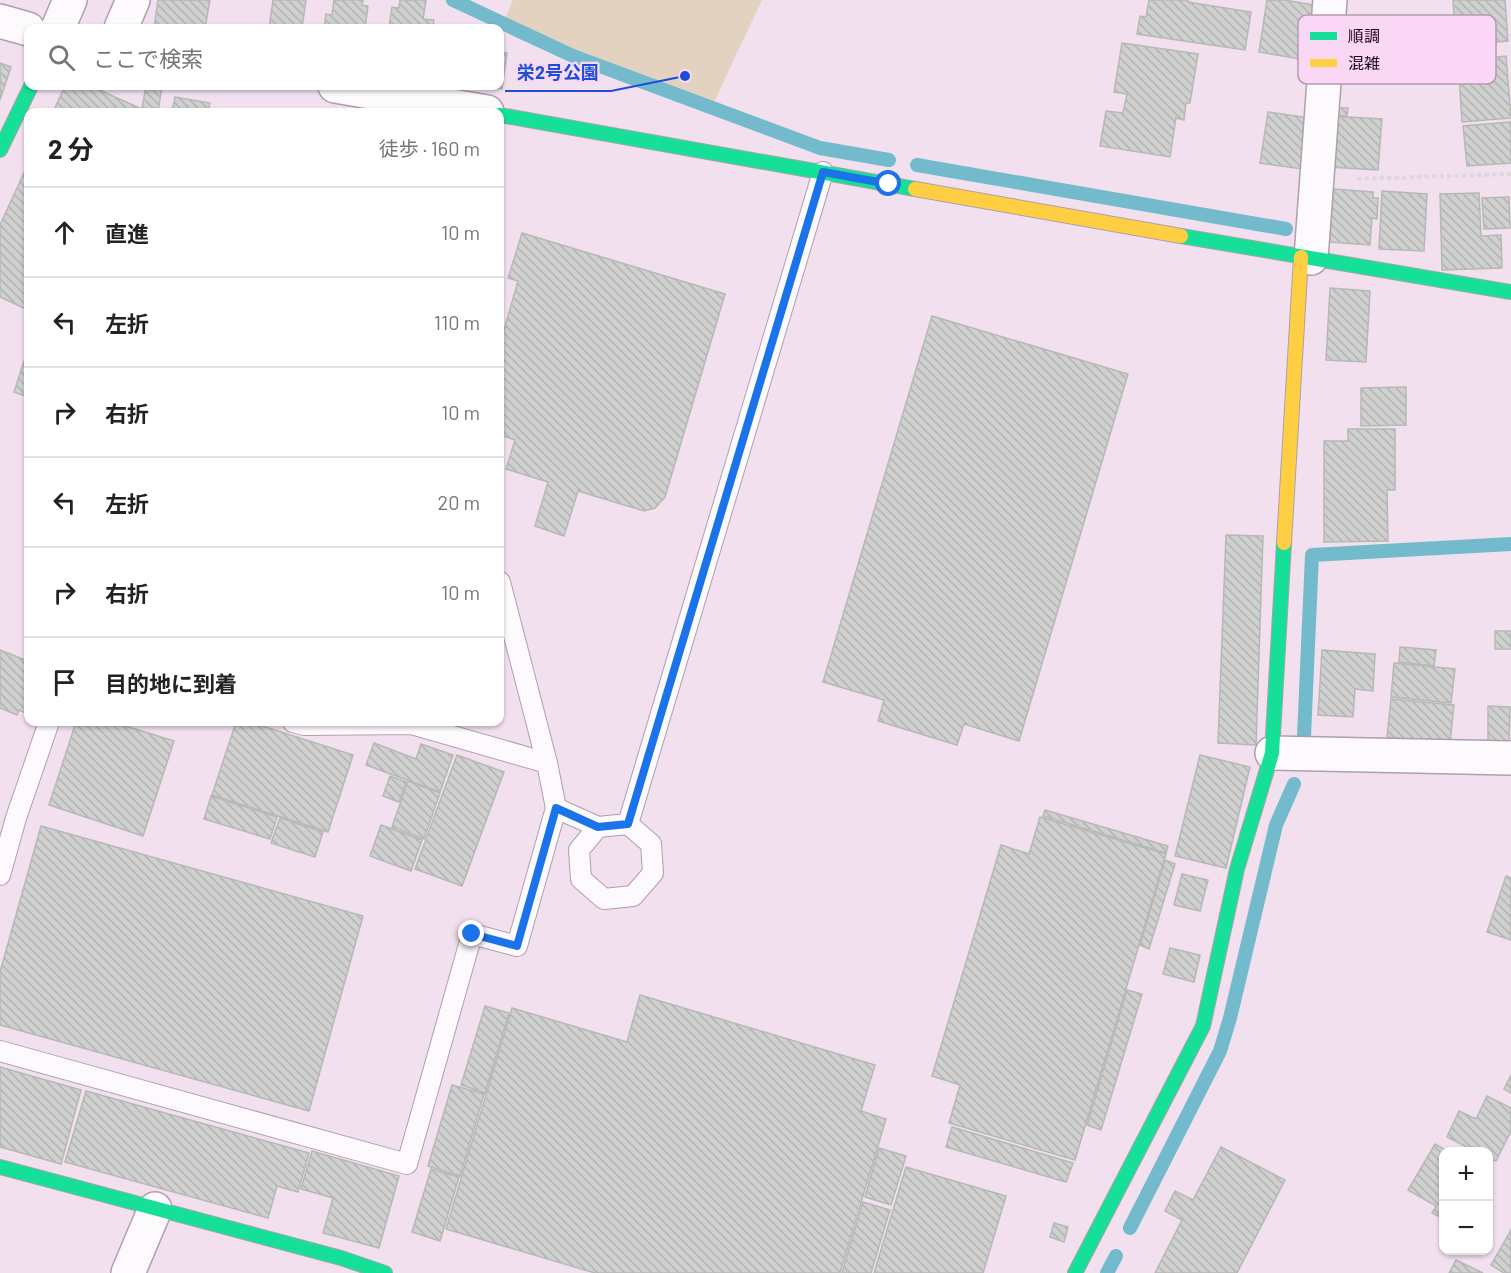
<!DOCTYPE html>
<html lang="ja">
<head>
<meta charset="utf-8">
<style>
	body { margin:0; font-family:Barlow,"Noto Sans JP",sans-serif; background:#f2f2f2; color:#222 }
	.controls { position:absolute; right:18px; bottom:18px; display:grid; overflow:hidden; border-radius:12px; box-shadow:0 2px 4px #0004 }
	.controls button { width:54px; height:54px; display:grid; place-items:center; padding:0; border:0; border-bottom:2px solid #e0e0e0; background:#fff; color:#222; font:30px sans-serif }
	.stop { position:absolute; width:18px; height:18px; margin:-14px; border:4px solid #1a73e8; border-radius:50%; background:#fff }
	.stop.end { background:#1a73e8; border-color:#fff; box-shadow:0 2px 6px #0008 }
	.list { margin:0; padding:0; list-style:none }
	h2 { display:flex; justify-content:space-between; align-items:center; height:78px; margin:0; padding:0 24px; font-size:26px }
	h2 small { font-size:20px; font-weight:400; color:#767676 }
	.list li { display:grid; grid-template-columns:39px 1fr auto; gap:18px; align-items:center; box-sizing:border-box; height:90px; padding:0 24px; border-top:2px solid #e0e0e0 }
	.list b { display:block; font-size:22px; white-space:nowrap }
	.list em { font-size:20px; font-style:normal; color:#767676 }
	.icon { flex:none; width:33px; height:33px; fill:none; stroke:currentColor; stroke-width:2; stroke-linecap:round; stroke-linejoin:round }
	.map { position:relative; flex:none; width:1511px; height:1273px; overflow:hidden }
	.search { position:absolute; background:#fff; box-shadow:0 2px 4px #0004; left:24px; top:24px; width:480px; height:66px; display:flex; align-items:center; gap:15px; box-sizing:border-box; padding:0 21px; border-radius:12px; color:#767676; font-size:22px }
	.panel { position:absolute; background:#fff; box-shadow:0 2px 4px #0004; left:24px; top:108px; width:480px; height:618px; border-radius:12px }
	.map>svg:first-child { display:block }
	.park { fill:#e3d2c0 }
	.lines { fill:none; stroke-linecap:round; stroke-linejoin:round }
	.stream { stroke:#73bbcc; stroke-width:14 }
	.building { fill:url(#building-back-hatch); stroke:#b6b8b6; stroke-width:1.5 }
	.lane-casing { stroke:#af9fae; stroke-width:22 }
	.street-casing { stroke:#af9fae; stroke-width:36 }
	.fast-casing { stroke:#af9fae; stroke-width:16 }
	.slow-casing { stroke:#af9fae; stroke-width:16 }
	.path { stroke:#ddd7db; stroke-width:4; stroke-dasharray:4.5 3; stroke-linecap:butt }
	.lane { stroke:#fdfafd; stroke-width:20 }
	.street { stroke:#fdfafd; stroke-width:33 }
	.fast { stroke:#16e098; stroke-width:14 }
	.slow { stroke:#ffcf43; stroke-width:14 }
	.route { stroke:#1a73e8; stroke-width:8 }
	.key { fill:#fad8f5; stroke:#b799b3; stroke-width:1.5 }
	.key-label { font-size:16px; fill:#1a0718 }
	.leader { fill:none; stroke:#1d4ed8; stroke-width:2 }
	.callout-dot { fill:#1d4ed8; stroke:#fad8f5; stroke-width:2 }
	.callout-label { font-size:18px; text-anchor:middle; font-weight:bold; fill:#1d4ed8; stroke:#fad8f5; stroke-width:4.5; stroke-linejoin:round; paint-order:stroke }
</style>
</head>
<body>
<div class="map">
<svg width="1511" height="1273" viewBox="0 0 1511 1273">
	<defs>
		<pattern id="building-back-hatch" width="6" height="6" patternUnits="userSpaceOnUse" patternTransform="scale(1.5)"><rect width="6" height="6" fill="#cfd1cf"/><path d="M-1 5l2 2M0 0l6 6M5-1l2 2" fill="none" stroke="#b1b2b1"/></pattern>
	</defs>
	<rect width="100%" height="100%" fill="#f2e0ef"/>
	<path class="park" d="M513,0H762L714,102L574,51L506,17Z"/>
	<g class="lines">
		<g class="stream">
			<path d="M453,0L573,56L820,148L889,160"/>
			<path d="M917,165L1286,229"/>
			<path d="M1304,736L1312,555L1511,544"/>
			<path d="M1130,1228L1220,1051L1230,1018L1276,825L1294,784"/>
			<path d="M1107,1273L1116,1256"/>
		</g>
	</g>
	<g class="building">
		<path d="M158,0H210L205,28H154Z"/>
		<path d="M273,0H306L302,28H269Z"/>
		<path d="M334,0H363L362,5L368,6L365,28H324L326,14L332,15Z"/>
		<path d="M400,0H426L423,19L434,20L433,28H396L397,27L389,26L392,7L399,8Z"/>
		<path d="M1149,0H1188V2L1251,12L1245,50L1137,34L1140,16L1146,17Z"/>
		<path d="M1267,0H1284L1315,5L1306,60L1259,52Z"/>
		<path d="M1453,0H1505L1508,41L1456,45Z"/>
		<path d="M472,25L498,28H472Z"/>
		<path d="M1122,43L1198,54L1190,103H1186L1184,120L1176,118L1170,157L1100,146L1106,111L1123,113L1127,94L1114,92Z"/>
		<path d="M500,52L507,53L502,89L478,86H500Z"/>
		<path d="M1506,56L1511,118L1462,122L1458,61Z"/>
		<path d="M0,63L11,67L0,100Z"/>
		<path d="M65,86H91L148,112H53Z"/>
		<path d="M146,86H162L158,112H154L142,108Z"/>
		<path d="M175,97L210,103L208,112H172Z"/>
		<path d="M1332,108H1348L1347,116L1331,115Z"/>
		<path d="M1268,112L1309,118L1302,169L1260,163Z"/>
		<path d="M1331,116L1382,119L1378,170L1328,167Z"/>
		<path d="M1511,122V163L1467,166L1463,126Z"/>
		<path d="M28,164V310L0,297V225Z"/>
		<path d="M1333,189L1373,192V198H1378L1377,219L1372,218L1370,245L1330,242Z"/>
		<path d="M1382,191L1427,194L1424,251L1379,249Z"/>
		<path d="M1479,193L1481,236L1501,235L1502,268L1442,270L1440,194Z"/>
		<path d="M1509,197L1510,228L1484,229L1482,198Z"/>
		<path d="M522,233L725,294L665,497L655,508L644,511L578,491L564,536L535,526L548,482L506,469L515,440L500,435V344L518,281L508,278Z"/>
		<path d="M1330,288L1370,291L1366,362L1326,360Z"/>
		<path d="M932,316L1128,374L1019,741L964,724L957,745L878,721L884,700L823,682Z"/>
		<path d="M28,349V397L14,392Z"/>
		<path d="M1406,387V425L1361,426V388Z"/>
		<path d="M1348,429H1395V490H1387L1388,541L1324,542V441H1348Z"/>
		<path d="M1226,535L1263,536L1256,745L1218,743Z"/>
		<rect x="1495" y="631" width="16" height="18"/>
		<path d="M1400,647L1436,650L1434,666L1399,662Z"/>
		<path d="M0,650L28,661V714L19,710L17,715L0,708Z"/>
		<path d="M1322,650L1375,654L1373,691L1355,689L1353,717L1318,715Z"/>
		<path d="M1394,663L1455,669L1451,703L1391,697Z"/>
		<path d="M1391,699L1454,705L1450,743L1387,737Z"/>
		<path d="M1488,706L1510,707L1509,746H1488Z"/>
		<path d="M76,722H113L174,741L143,836L49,805Z"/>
		<path d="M236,722H250L353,755L328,832L212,795Z"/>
		<path d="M374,743L416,759L421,744L453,755L440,792L366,765Z"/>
		<path d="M457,755L504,772L462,886L415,869Z"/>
		<path d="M1200,755L1250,767L1226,868L1175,856Z"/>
		<path d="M390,776L406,782L399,802L383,796Z"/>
		<path d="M408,781L440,793L424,839L392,827Z"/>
		<path d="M211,796L277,817L270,839L204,819Z"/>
		<path d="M1045,810L1168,846L1166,853L1043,816Z"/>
		<path d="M1040,817L1166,854L1075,1160L949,1123L960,1085L932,1076L1001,845L1029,854Z"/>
		<path d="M280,818L323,832L315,857L271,843Z"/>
		<path d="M381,825L422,840L411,871L370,856Z"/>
		<path d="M41,826L363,916L309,1111L0,1025V972Z"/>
		<path d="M1165,860L1175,864L1149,949L1140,945Z"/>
		<path d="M1182,874L1208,880L1200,911L1174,905Z"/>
		<path d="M1506,876L1511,878V940L1487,932Z"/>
		<path d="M1170,948L1200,955L1194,982L1163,974Z"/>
		<path d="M1127,990L1142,994L1101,1130L1087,1125Z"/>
		<path d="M640,995L875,1065L861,1111L886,1119L840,1273H595L446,1229L512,1008L627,1042Z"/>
		<path d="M485,1006L509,1013L485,1093L461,1085Z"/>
		<path d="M0,1067L81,1090L61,1164L0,1147Z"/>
		<path d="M1511,1075V1093L1504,1089Z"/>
		<path d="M452,1085L484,1094L460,1176L428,1166Z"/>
		<path d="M86,1091L309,1153L298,1192L277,1186L268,1218L65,1162Z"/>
		<path d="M1487,1096L1511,1108V1131L1496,1161L1488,1158V1152H1476L1447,1137L1459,1111L1476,1119Z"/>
		<path d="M952,1127L1073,1163L1066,1182L946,1147Z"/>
		<path d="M1435,1144L1449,1152H1444V1219L1432,1213L1436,1206L1408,1190Z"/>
		<path d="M1221,1147L1285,1180L1237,1273H1155L1182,1220L1165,1211L1175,1191L1193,1200Z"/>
		<path d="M879,1148L906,1156L891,1205L865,1197Z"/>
		<path d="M312,1151L399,1176L379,1248L323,1233L333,1198L301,1189Z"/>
		<path d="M906,1167L1006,1196L983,1273H874Z"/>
		<path d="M431,1169L459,1177L440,1241L412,1232Z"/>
		<path d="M863,1202L890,1210L871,1273H842Z"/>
		<path d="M1054,1223L1068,1227L1064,1242L1050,1237Z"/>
		<path d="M1511,1230V1273H1504L1491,1265Z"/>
		<path d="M1456,1260L1483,1273H1449Z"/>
	</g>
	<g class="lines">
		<defs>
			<g id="lane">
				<path d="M500,582L547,763"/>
				<path d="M556,808L598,827"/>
				<path d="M628,824L823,172"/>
				<path d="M628,824L651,844L653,873L633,896L604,899L581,879L579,850L598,827Z"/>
				<path d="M0,875L16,818L49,722"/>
				<path d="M0,1051L407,1164L472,934L517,946L556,808L547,763L411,724L304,725L293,722"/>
			</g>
			<g id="street">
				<path d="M0,21L28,29"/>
				<path d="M58,28L70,0"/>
				<path d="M121,28L133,0"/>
				<path d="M335,86L487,112"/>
				<path d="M1311,258L1330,0"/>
				<path d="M1272,753L1511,758"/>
				<path d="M128,1273L155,1209"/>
			</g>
			<g id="fast">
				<path d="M500,115L915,189"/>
				<path d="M0,150L31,86"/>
				<path d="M1181,236L1511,292"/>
				<path d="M0,1167L341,1258L385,1273"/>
				<path d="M1075,1273L1203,1026L1237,869L1272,753L1284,543"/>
			</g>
			<g id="slow">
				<path d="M915,189L1181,236"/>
				<path d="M1284,543L1301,257"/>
			</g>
		</defs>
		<use href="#lane" class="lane-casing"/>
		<use href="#street" class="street-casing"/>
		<use href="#fast" class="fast-casing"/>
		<use href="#slow" class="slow-casing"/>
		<path class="path" d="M1357,179L1511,174"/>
		<use href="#lane" class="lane"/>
		<use href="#street" class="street"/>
		<use href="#fast" class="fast"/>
		<use href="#slow" class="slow"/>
	</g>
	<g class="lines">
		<path class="route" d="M472,934L517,946L556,808L598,827L628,824L823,172L889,184"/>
	</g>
	<rect x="1298" y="15" width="198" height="69" rx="9" class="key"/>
	<rect x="1310" y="32" width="27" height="8" fill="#16e098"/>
	<rect x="1310" y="59" width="27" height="8" fill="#ffcf43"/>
	<g class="key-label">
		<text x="1348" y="42">順調</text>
		<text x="1348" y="69">混雑</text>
	</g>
	<path class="leader" d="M685 76L611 91H505"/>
	<circle class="callout-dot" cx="685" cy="76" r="6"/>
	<g class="callout-label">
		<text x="558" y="79">栄2号公園</text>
	</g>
</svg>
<div class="controls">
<button>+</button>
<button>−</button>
</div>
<div class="stop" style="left:889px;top:184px"></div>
<div class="stop end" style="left:472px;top:934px"></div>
<div class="search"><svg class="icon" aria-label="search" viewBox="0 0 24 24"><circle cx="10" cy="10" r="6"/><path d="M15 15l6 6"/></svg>ここで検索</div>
<section class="panel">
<h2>2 分<small>徒歩 · 160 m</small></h2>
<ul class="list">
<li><svg class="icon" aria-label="ahead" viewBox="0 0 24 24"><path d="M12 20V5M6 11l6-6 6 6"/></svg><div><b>直進</b></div><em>10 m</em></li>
<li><svg class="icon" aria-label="left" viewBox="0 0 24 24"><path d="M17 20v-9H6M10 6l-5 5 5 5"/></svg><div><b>左折</b></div><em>110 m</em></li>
<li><svg class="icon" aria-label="right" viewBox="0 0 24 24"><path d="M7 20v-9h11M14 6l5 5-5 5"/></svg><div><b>右折</b></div><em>10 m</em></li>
<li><svg class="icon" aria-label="left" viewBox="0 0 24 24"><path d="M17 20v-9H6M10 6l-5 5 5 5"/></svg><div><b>左折</b></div><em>20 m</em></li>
<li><svg class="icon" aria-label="right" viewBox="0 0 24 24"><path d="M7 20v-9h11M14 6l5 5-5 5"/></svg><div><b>右折</b></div><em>10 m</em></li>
<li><svg class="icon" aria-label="arrive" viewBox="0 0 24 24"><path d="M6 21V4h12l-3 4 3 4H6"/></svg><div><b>目的地に到着</b></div></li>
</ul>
</section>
</div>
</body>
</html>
